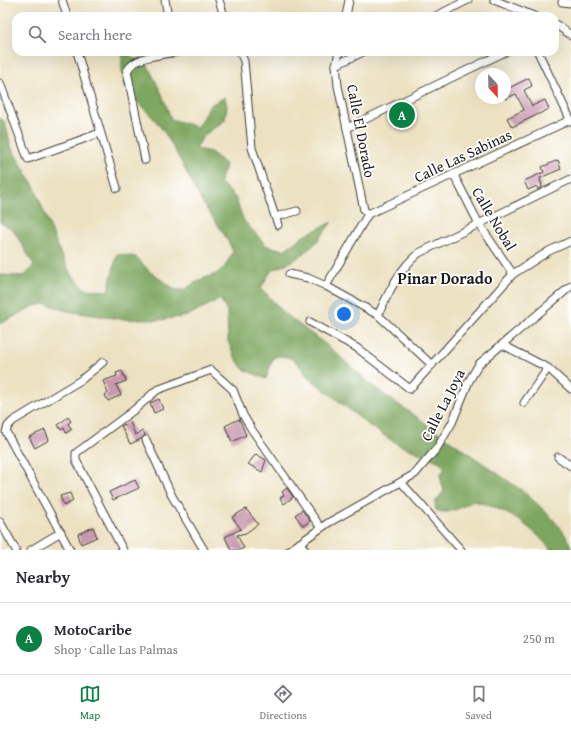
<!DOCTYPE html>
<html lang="en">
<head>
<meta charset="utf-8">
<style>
	body { margin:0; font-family:"Gentium Book Plus",serif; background:#f7f7f7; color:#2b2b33 }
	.compass { position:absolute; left:475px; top:68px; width:36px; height:36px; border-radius:50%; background:#fff; box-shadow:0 4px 16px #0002; rotate:158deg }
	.you { position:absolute; left:344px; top:314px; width:14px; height:14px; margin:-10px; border:3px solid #fff; border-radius:50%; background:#1a73e8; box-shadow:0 0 0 6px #1a73e833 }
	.badge { display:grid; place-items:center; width:26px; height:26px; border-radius:50%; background:#0b8043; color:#fff; font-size:13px; font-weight:700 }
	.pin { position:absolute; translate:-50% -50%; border:2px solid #fff; box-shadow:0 1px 4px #0006 }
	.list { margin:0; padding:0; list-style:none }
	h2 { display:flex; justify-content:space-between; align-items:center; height:52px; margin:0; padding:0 16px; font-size:17px }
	h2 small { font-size:13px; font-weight:400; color:#7c7c81 }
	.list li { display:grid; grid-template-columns:26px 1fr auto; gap:12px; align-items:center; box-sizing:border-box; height:72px; padding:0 16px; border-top:1px solid #e1e1e2 }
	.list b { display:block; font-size:15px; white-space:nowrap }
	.list p { margin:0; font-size:13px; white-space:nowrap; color:#7c7c81 }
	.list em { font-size:13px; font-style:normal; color:#7c7c81 }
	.icon { flex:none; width:22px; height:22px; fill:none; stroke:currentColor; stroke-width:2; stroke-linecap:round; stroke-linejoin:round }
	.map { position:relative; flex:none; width:571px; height:550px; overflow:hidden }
	.search { position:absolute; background:#fff; box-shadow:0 4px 16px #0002; left:12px; right:12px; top:12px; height:44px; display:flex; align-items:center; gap:10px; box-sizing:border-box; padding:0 14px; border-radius:12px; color:#7c7c81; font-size:15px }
	.sheet { height:124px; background:#fff }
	nav { display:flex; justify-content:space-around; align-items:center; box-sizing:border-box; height:56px; border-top:1px solid #e1e1e2; background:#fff; font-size:11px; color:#7c7c81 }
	nav a { display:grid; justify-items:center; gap:2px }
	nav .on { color:#0b8043 }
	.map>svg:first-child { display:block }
	.forest { fill:#7da65e; stroke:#4c613d }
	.building { fill:#c898af }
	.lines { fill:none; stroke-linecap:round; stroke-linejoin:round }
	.minor-casing { stroke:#3b3a35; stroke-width:9 }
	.minor { stroke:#fff; stroke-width:7 }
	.labels { text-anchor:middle; stroke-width:3.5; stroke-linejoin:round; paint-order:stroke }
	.street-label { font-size:15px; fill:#1c1c1c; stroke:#fff }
	.neighbourhood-label { font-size:16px; font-weight:bold; fill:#1c1c1c; stroke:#fff }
</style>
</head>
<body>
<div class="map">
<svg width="571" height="550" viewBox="0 0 571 550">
	<rect width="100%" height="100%" fill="#fff"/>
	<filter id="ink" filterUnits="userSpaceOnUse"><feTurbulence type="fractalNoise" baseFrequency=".025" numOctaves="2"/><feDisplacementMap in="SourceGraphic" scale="8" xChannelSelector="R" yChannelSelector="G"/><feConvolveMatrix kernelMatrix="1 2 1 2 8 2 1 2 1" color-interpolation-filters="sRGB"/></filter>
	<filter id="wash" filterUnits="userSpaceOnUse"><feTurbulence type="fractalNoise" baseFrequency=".012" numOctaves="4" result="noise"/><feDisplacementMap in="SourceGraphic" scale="16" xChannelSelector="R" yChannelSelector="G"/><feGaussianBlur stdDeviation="0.9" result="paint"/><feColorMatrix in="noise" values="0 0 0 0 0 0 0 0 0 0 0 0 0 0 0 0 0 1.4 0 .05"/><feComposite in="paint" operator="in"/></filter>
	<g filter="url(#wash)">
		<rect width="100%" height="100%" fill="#ece2c2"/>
		<path class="forest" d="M123,52L148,66L162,94L171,119L197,127L210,105L225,97L227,107L225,120L203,136L196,149L211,152L226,165L220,182L235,197L244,221L267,246L284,250L305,235L332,222L315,244L296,259L271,271L261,288L285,314L328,346L375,388L524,492C537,504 571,532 571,550H551C531,525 504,508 473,501C462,507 448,516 436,510L435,502L444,491L440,476L445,468L440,462L397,444L370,426L307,376C300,364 288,351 273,358L266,379L243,369L235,357L228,341L227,311L220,299L187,316L159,320L120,319L67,311L46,304L34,306L0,324V275L25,276L34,265L13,230L0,222V118L5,122L11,147L34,186L61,255L71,274L85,289L108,291L117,254L136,257L150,272L176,290H184L199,280L216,274L224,268L233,252C226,233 211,217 201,200C187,175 176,148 159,125C151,114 132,99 126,88C121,77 121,63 123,52Z"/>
		<g id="blocks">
			<g class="building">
				<path d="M529,78L532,86L524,90L532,106L545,100L549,109L512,127L507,118L524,110L516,94L505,99V90Z"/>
				<path d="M558,160L561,169L540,178L542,187L538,190L537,186L528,190L524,181L544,172L542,167Z"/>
				<path d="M122,371L126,381L116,385L121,395L108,401L105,395L108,393L103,381L117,376L116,373Z"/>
				<path d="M159,399L163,409L154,413L150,403Z"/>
				<path d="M68,417L71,421L68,424L72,429L66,433L64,428L61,430L58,425Z"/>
				<path d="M239,419L246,435L232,442L225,426Z"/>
				<path d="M130,422L135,435L143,431L145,435L141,439L130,444L121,426Z"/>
				<path d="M45,430L49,440L35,448L29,437Z"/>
				<path d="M256,454L266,460L262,472L248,464Z"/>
				<path d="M135,480L139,488L113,500L109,492Z"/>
				<path d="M287,488L293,497L284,504L280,498L284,495L282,492Z"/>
				<path d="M70,493L73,501L64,506L60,496Z"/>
				<path d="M246,509L258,524L246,533L237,535L244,548L239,550H231L225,537L241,529L232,517Z"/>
				<path d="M302,510L310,521L303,526L295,515Z"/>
				<path d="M93,527L97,537L81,544L78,534Z"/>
			</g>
		</g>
	</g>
	<g filter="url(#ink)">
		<use href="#blocks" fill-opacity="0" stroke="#3b3a35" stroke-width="1"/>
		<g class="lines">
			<defs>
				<g id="minor">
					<path d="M62,0L67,16"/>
					<path d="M165,0L168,16"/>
					<path d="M219,0L224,16"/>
					<path d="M494,0L534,16"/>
					<path d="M562,2L571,3"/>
					<path d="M346,16L349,0"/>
					<path d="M436,16L468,0"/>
					<path d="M555,24L571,35"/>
					<path d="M77,52L117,188"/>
					<path d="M240,52L244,61L252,148L278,225"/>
					<path d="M339,52L336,65L338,86L364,210L368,214"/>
					<path d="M538,52L571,121"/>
					<path d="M336,65L363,52"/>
					<path d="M0,83L28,159L100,133"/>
					<path d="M347,128L505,52"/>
					<path d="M145,160L127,71C134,56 162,55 177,52"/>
					<path d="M454,175L479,224L513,274"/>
					<path d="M368,214L570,120"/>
					<path d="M275,217L297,211"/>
					<path d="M289,274L308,278L326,286L378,315L432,365"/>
					<path d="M326,286L368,214"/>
					<path d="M378,315C389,292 399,269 419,253L571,179"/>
					<path d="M310,322L357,348L410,389L513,274L549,251L571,241"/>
					<path d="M503,345L548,368L571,389"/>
					<path d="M524,403L548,368"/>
					<path d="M146,440L172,496L204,550"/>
					<path d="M558,457L571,466"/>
					<path d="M401,482L461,550"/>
					<path d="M0,522L16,550"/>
					<path d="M300,543L305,550"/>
					<path d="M31,550L61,532"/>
					<path d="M70,550L6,432L8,426L13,421L81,380L103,362"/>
					<path d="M123,550L76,460V453L134,410L157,390L211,370L233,390L243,415L252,430L321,528"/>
					<path d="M290,550L328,523L415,474L437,448L452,423L469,381L479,364L571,286"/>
				</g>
			</defs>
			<use href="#minor" class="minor-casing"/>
			<use href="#minor" class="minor"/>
		</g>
	</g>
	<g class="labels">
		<g class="street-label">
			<text transform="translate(361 131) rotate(79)" y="5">Calle El Dorado</text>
			<text transform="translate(463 156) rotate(-25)" y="5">Calle Las Sabinas</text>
			<text transform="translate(494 219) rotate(59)" y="5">Calle Nobal</text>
			<text transform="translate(443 405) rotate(-63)" y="5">Calle La Joya</text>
		</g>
		<g class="neighbourhood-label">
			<text x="445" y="284">Pinar Dorado</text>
		</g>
	</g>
</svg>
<svg class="compass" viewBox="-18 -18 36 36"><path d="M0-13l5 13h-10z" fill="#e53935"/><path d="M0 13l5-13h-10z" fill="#7c7c81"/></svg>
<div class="you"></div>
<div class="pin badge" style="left:402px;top:115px">A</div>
<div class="search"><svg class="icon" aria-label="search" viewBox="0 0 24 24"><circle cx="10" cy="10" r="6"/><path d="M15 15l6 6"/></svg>Search here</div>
</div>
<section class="sheet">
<h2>Nearby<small></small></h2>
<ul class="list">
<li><span class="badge">A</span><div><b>MotoCaribe</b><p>Shop · Calle Las Palmas</p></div><em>250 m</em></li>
</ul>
</section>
<nav>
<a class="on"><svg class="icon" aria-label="map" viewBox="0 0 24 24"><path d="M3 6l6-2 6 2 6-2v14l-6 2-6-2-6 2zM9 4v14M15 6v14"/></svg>Map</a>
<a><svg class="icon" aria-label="directions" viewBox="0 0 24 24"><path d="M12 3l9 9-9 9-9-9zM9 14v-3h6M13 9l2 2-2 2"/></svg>Directions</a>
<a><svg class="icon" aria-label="saved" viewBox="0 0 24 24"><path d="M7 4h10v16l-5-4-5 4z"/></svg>Saved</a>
</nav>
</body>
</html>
